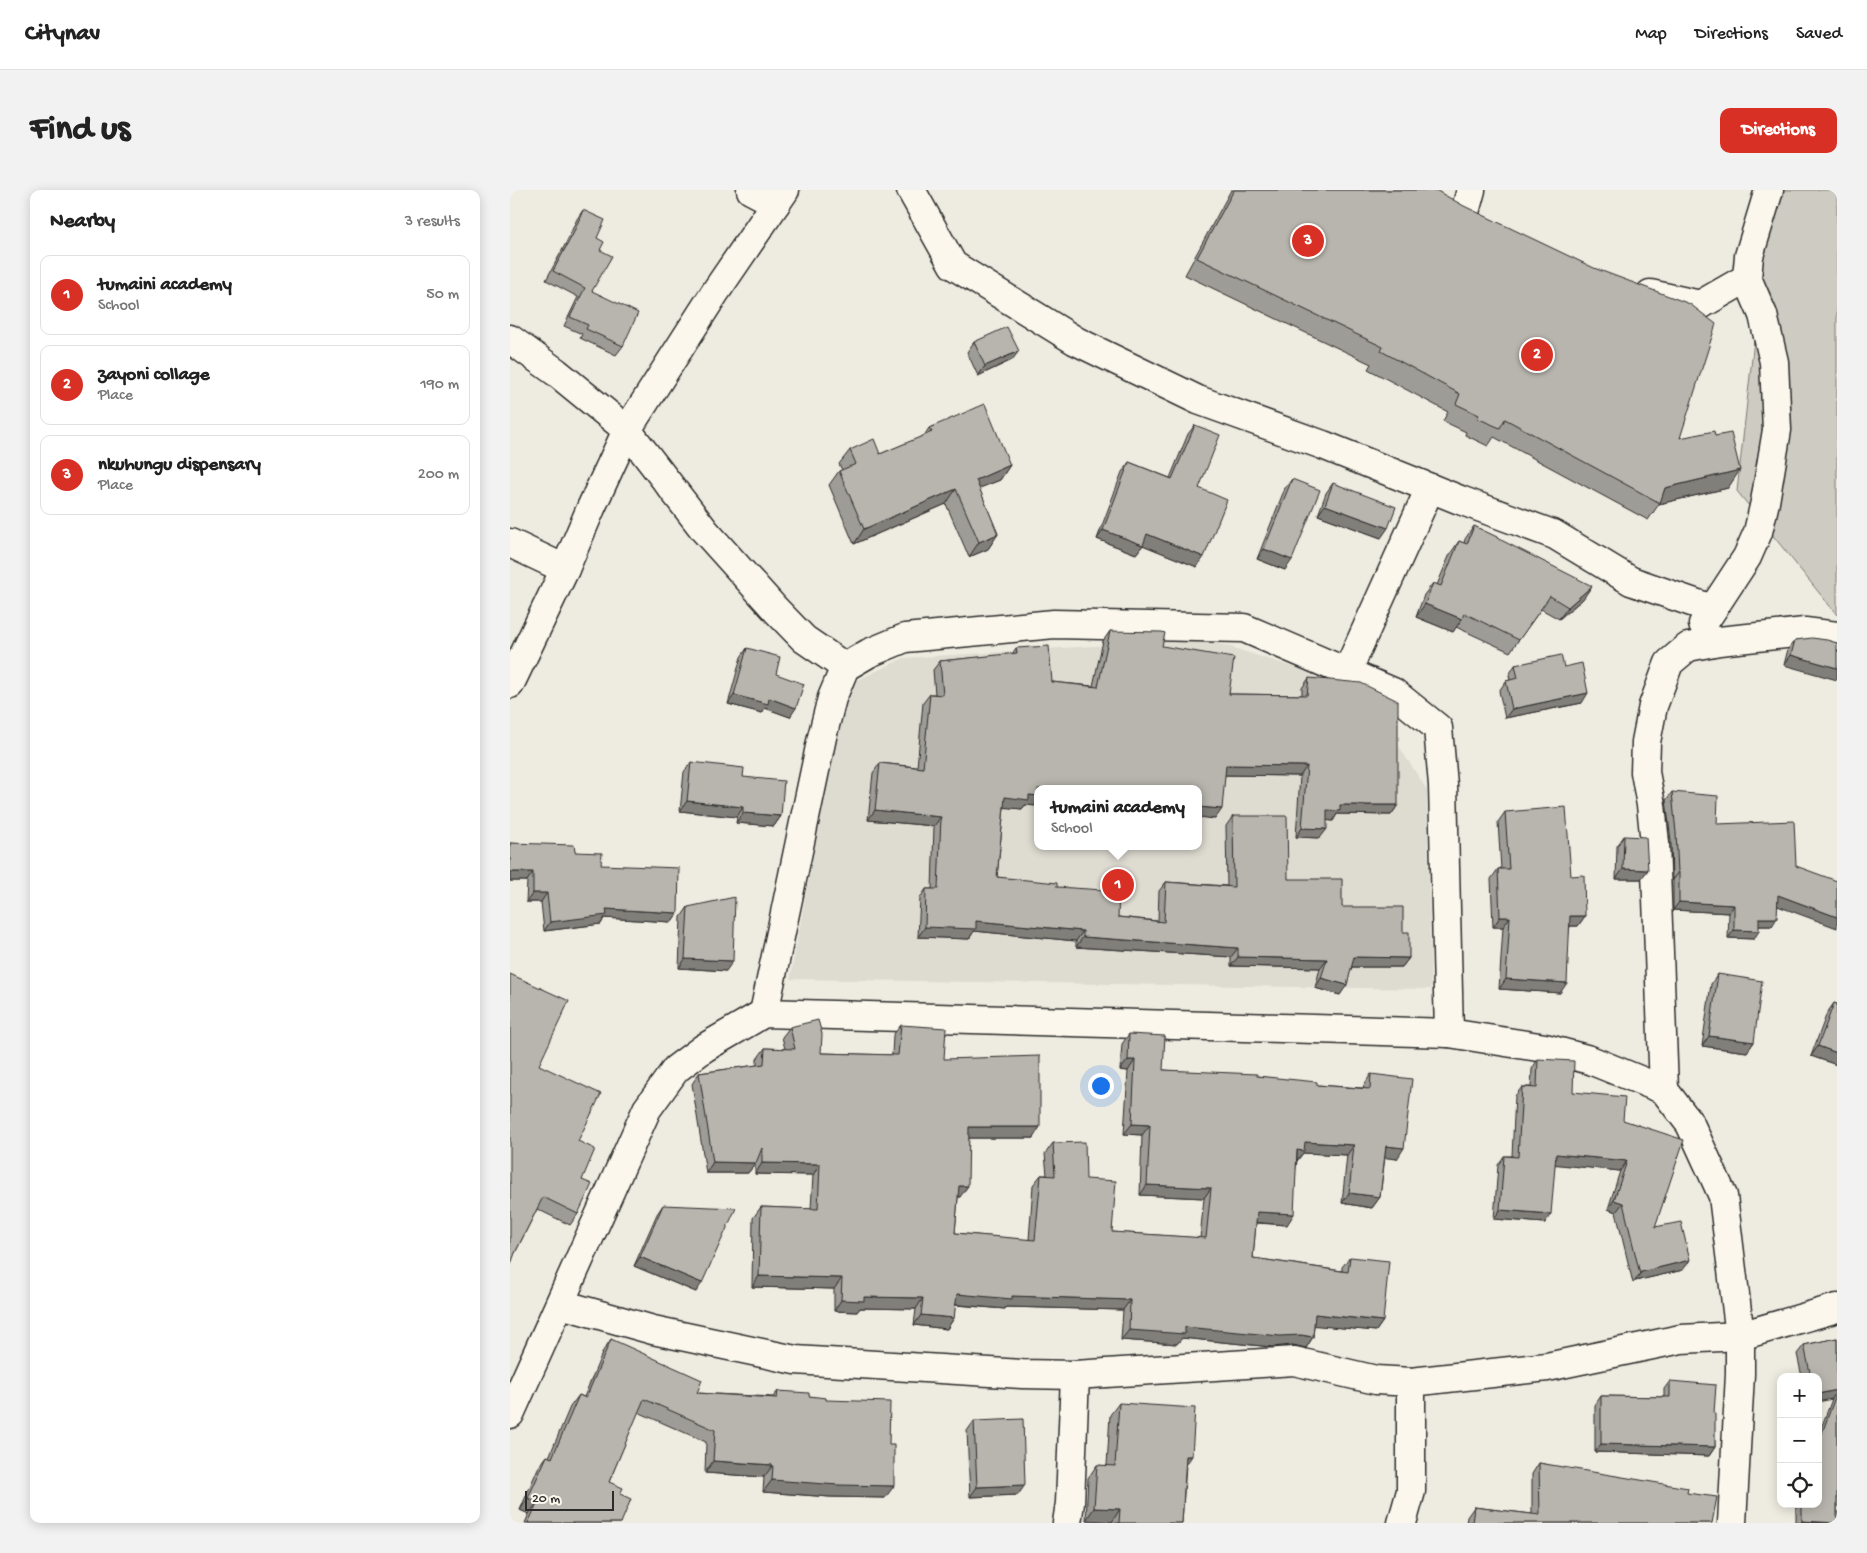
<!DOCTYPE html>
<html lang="en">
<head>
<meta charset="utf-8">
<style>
	body { margin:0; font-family:"Gochi Hand",sans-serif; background:#f2f2f2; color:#222 }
	.controls { position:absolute; right:15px; bottom:15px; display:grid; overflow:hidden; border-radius:10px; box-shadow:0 2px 12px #0003 }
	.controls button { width:45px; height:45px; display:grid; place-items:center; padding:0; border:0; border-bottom:1px solid #e0e0e0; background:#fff; color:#222; font:25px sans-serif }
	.scale { position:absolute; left:15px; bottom:12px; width:89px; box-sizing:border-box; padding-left:5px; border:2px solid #2b2b2b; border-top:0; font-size:14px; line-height:18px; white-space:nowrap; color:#2b2b2b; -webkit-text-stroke:4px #fbf7ec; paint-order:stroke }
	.you { position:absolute; left:590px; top:895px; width:18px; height:18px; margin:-12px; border:4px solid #fff; border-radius:50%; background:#1a73e8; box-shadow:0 0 0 8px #1a73e833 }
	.badge { display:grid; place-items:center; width:32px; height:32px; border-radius:50%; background:#d93025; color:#fff; font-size:16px; font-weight:700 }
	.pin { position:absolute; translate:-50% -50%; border:2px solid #fff; box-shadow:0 1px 5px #0006 }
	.popup { position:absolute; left:524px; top:595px; width:168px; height:65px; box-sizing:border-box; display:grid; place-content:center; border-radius:10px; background:#fff; filter:drop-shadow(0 1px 4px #0005); font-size:16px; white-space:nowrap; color:#767676 }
	.popup b { font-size:19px; color:#222 }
	.popup::after { content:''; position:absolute; left:50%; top:100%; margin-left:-10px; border:10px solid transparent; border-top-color:#fff }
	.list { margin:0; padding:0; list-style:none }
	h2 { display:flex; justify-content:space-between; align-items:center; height:65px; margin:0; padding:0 20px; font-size:21px }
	h2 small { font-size:16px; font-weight:400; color:#767676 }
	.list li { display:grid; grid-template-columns:32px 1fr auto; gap:15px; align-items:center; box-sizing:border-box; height:80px; margin:0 10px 10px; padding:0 10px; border:1px solid #e0e0e0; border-radius:10px }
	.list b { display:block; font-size:19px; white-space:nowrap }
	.list p { margin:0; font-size:16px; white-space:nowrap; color:#767676 }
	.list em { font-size:16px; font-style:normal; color:#767676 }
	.icon { flex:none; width:28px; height:28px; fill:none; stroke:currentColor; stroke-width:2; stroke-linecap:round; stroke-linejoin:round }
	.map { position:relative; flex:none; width:1327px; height:1333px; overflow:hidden; border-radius:10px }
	header { display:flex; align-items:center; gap:30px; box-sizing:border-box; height:70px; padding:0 25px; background:#fff; border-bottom:1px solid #e0e0e0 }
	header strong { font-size:24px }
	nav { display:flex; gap:28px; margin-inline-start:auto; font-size:18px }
	.intro { display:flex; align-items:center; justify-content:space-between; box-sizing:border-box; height:120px; padding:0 30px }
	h1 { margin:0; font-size:35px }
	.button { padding:12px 22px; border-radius:10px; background:#d93025; color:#fff; font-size:18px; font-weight:700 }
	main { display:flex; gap:30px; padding:0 30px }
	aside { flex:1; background:#fff; border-radius:10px; box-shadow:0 2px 12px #0003 }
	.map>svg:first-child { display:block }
	.built { fill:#dedbd1; fill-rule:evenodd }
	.green { fill:#cecbc2; stroke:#7c7b76 }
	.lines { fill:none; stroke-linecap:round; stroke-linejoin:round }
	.minor-casing { stroke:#2b2b2b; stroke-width:31 }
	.minor { stroke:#fbf7ec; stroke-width:28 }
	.wall { fill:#9e9c96; stroke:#2b2b2b }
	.shaded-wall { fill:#817f7a; stroke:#2b2b2b }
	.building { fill:#b8b5ae; stroke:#2b2b2b }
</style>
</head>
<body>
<header>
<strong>Citynav</strong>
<nav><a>Map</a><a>Directions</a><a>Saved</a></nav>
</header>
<div class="intro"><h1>Find us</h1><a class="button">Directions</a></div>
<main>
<aside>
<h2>Nearby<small>3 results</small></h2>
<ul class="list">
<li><span class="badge">1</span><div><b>tumaini academy</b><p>School</p></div><em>50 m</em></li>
<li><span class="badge">2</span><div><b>zayoni collage</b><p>Place</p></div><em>190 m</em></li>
<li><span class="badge">3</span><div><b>nkuhungu dispensary</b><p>Place</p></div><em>200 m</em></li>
</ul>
</aside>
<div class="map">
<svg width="1327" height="1333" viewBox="0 0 1327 1333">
	<rect width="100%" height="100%" fill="#eeebe0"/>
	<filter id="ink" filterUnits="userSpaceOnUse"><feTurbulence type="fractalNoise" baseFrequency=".02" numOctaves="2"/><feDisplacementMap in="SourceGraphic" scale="10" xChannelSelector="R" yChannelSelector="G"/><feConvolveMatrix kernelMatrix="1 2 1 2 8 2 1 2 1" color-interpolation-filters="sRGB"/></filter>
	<g filter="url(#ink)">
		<path class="built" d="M695,449L852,499L917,600L921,799L280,789L335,496L394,468ZM528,599H688V656H528Z"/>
		<path class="green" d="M1261,0H1327V425L1227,301Z"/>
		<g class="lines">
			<defs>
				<g id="minor">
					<path d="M241,0L266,13"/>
					<path d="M401,0L443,75L566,151L688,210L813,255L950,310L1045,345L1121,391L1202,419"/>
					<path d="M955,22L961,0"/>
					<path d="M1140,104L1190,115L1237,88"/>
					<path d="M0,149L46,182L117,240L195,341L266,420L294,449L335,477"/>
					<path d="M0,353L55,379"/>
					<path d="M1193,434L1237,367L1248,342L1255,312L1267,240L1264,172L1253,125L1237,88L1239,66L1259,0"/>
					<path d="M837,482L920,298"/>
					<path d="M0,494L55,379L81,318L117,240L206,101L275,0"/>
					<path d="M254,823L312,547L322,508L335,477L359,463L395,448L544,434L734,438L883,502L928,538L933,595L939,843"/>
					<path d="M1154,900L1145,653L1141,615L1135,582L1136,552L1143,516L1159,473L1178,457L1209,451L1295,442L1327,446"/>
					<path d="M51,1114L143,1140L285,1170L512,1184L565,1185L784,1171L866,1190L901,1192"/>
					<path d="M0,1224L137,919L166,879L194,858L254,823L939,843L1035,858L1080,870L1154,900L1180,934L1213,1006L1230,1146V1184L1222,1333"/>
					<path d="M557,1333L560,1313L565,1185"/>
					<path d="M892,1333L901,1301V1192L1037,1177L1171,1149L1230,1146L1327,1118"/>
				</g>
			</defs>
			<use href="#minor" class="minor-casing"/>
			<use href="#minor" class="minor"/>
		</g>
		<g class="wall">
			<path d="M721,0H926L1170,248L1218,298L1149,314L1138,330L984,247L978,256L955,245L956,242L933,231L938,222L858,179L861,174L675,85Z"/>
			<path d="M73,20L87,48L90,60L82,101L113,156L106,165L70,148L72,144L54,136L68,107L36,90L56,53L67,29Z"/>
			<path d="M464,152L502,170L468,186L457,162Z"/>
			<path d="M685,235L689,298L687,377L633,355L626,364L587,349L612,282L619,272L660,288L678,244Z"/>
			<path d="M419,238L500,275L490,290L469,298L488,344L478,359L459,367L436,314L344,354L319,295L329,281L332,280L329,274L340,260L370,264L414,246Z"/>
			<path d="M782,289L775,380L747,369L775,298Z"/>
			<path d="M823,293L871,348L808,325L816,303Z"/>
			<path d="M964,336L987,348L1073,409L1049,429L1031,419L1000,462L946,437L943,442L906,427L914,405L923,393L927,395L940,364L949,351L954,353L955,349Z"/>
			<path d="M600,441L652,456L719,504L792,505V498L799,488L888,615L881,625L827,624L823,631L817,630L810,648L786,647L790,586L715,585L705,629L528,599V616L515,615L512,619L494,617L487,687L547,697L608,727L648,731L649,701L656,692L717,696L716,636L723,626L778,689L832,717L893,742L899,768L892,777H842L830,805L805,798L810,778L721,776V767L566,757V751L464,741L459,749L408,747L410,708L416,699H422L424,636L358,630L363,583L370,573L407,577L413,513L420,504H425L423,480L430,471L502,464L506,458L542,492L583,496L593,451Z"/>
			<path d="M1285,450L1327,453L1274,475L1278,459Z"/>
			<path d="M237,458L280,527L255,518L252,523L218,514L231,467Z"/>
			<path d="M1005,475L1054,477L1072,513L995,528L989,501L996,491L1000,490L999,485Z"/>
			<path d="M181,572L233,587L271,626L264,636L226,633L227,627L170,621L174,582Z"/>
			<path d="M1162,602L1207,634L1267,716L1262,736H1249L1244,749L1218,748L1219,723L1163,720V690H1162L1161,651L1156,610Z"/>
			<path d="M995,622L1061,686L1075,726L1068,736H1060L1050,803L989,799L993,737H983L981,689L988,679H991L988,632Z"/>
			<path d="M1114,646L1131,689H1106L1107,656Z"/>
			<path d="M0,653L65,662L91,675L168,723L161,732L94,728L91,734L34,741L31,712H16L17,691H0Z"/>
			<path d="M178,717L216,781L169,778L171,727Z"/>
			<path d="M1208,784L1244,852L1237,862L1192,856L1201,794Z"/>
			<path d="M1324,813L1327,814V875L1301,866L1317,823Z"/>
			<path d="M391,835L434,869L523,948H459L450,1007H448L445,1043L519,1050L523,995L531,985H537L535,964L543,953L576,989L602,1042L690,1048L694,1008L630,1005L632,945L614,944L618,881L610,880L612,854L619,844L653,880L747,886L807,895L853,898L854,895L861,884L887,969L875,967L870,1007L862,1018L832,1013L837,965L793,963L787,971L777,1035L746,1033L743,1068L832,1081V1077L840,1067L873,1131L866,1141L804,1135L803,1147L796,1158L783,1155L762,1157L672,1148L667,1154L611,1150L613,1120L496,1117L495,1119L445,1115L444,1128L437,1139L404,1135L406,1119L350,1118L347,1122L324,1121V1099L242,1097L243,1028L251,1017L301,1019L303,985L245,984V974L238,983H196L182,894L189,883L247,875V869L255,858L275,859L272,847L280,837L311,863L382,865L383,845Z"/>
			<path d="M1028,869L1063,902L1113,930L1145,1037L1173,1080L1125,1091L1123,1093L1106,1022L1098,1019L1110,981L1045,974L1035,1033L984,1029L988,975L994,966H1002L1005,906L1012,897H1021L1022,879Z"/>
			<path d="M29,875L68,951L72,990L68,1024L60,1035L27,1019L5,1063Z"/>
			<path d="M153,1015L186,1102L124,1076L147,1024Z"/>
			<path d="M1327,1148V1333H1286V1314H1308V1246L1322,1209L1308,1187H1292L1287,1164L1294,1155Z"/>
			<path d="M101,1149L187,1203L263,1207L268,1201L299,1206L316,1210L375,1308L320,1307L253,1302L254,1287L195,1283L196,1252L128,1222L99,1292L110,1304L111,1333H15L19,1324L10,1320L28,1278L37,1266L39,1267L60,1217L69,1205L74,1207L93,1161Z"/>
			<path d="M1160,1191L1204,1223L1205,1257L1199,1266L1085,1262V1215L1091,1206L1154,1207V1199Z"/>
			<path d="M609,1213L676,1275L672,1333H602V1332L576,1330L578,1288L587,1275L597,1276L600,1225Z"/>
			<path d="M464,1231L508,1305L460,1307L457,1241Z"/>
			<path d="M1029,1273L1177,1303L1202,1333H956L957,1327L964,1317L1022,1324V1284Z"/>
		</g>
		<g class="shaded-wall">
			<path d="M509,161L502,170L468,186L475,176Z"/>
			<path d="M500,275L490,290L455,304L466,290Z"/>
			<path d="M1230,280L1218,298L1149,314L1155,298Z"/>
			<path d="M446,299L436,314L344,354L354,339Z"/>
			<path d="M815,315L878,338L871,348L808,325Z"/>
			<path d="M593,340L633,355L626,364L587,349Z"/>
			<path d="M488,344L478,359L459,367L469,352Z"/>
			<path d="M637,344L694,367L687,377L630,354Z"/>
			<path d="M754,359L782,370L775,380L747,369Z"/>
			<path d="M1082,396L1073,409L1049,429L1058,417Z"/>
			<path d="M915,414L952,429L943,442L906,427Z"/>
			<path d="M1281,465L1327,478V490L1274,475Z"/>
			<path d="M1078,503L1072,513L995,528L1002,519Z"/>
			<path d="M224,505L259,508L286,518L280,527L255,518L252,523L218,514Z"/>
			<path d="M716,575L797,576L790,586L709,585Z"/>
			<path d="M519,605L528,606V616L515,615L512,619L489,617L495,607Z"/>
			<path d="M177,611L233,617L227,627L170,621Z"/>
			<path d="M830,615H888L881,625L827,624L823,631L810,630L817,620Z"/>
			<path d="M688,617L712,619L705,629L688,627Z"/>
			<path d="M365,620L431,627L424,636L358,630Z"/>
			<path d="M233,623L271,626L264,636L226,633Z"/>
			<path d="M792,638L817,639L810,648L786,647Z"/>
			<path d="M1113,679L1138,680L1131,689H1106Z"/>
			<path d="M0,682H23L17,691H0Z"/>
			<path d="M1168,682H1169L1163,690H1162Z"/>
			<path d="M23,703H37L31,712H16Z"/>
			<path d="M1268,705L1327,727V738L1262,714Z"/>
			<path d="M1169,712L1224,715L1219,723L1163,720Z"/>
			<path d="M96,719L168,723L161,732L94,728L91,734L34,741L40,732Z"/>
			<path d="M1060,726H1075L1068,736H1054Z"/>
			<path d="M990,727H1000L993,737H983Z"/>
			<path d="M1249,728H1267L1262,736H1244Z"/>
			<path d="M466,731L573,741L566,751L464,741L459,749L408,747L415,737Z"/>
			<path d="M1224,740L1249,741L1244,749L1218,748Z"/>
			<path d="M573,747L728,758L721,767L566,757Z"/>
			<path d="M728,767L817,769L810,778L721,776Z"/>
			<path d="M844,767L899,768L892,777H837Z"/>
			<path d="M175,769L223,771L216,781L169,778Z"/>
			<path d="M811,788L837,795L830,805L805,798Z"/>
			<path d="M996,789L1057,793L1050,803L989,799Z"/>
			<path d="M1199,846L1244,852L1237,862L1192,856Z"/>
			<path d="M1308,856L1327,863V875L1301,866Z"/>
			<path d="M618,870H625L618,881L610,880Z"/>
			<path d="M622,934L640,935L632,945L614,944Z"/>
			<path d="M459,937H530L523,948H451Z"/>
			<path d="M795,952L844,955L837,965L793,963L787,971V960Z"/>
			<path d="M876,956L894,958L887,969L869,967Z"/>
			<path d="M1046,964L1117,971L1110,981L1040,974Z"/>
			<path d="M203,972L246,973L238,983H196Z"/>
			<path d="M252,973L310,974L303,985L245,984Z"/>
			<path d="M637,995L701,998L694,1008L630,1005Z"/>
			<path d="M449,996H458L450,1007L442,1006Z"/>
			<path d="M839,1003L870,1007L862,1018L832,1013Z"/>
			<path d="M1104,1010L1113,1013L1106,1022L1098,1019Z"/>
			<path d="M990,1020L1041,1024L1035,1033L984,1029Z"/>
			<path d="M747,1022L784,1024L777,1035L740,1032Z"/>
			<path d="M130,1067L192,1093L186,1102L124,1076Z"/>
			<path d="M1180,1070L1173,1080L1125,1091L1131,1082Z"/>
			<path d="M249,1086L332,1088L324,1099L242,1097Z"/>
			<path d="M447,1104L620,1110L613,1120L496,1117L495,1119L439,1114Z"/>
			<path d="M354,1107L413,1108L406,1119L350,1118L347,1122L324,1121L331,1110Z"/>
			<path d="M805,1124L873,1131L866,1141L798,1135Z"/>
			<path d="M411,1125L444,1128L437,1139L404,1135Z"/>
			<path d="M675,1137L791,1145L803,1147L796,1158L783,1155L762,1157L672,1148L667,1154L611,1150L619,1140Z"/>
			<path d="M1327,1200L1322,1209L1308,1212V1204Z"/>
			<path d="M1091,1254L1205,1257L1199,1266L1085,1262Z"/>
			<path d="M676,1266H682L674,1278Z"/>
			<path d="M203,1271L263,1275L254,1287L195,1283Z"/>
			<path d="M262,1290L384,1296L375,1308L320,1307L253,1302Z"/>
			<path d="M515,1295L508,1305L460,1307L467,1297Z"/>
			<path d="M18,1308L28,1312L19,1324L10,1320Z"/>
			<path d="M584,1318L610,1319L602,1332L576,1330Z"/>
			<path d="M1292,1331L1325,1333H1291Z"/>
		</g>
		<g class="building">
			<path d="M724,0H926L929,2L954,16L1084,78L1180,114L1206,134L1170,248L1204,241L1205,246L1221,243L1230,280L1155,298L1150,313L995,229L990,238L967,228L969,225L946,214L950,204L871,161L873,157L687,68Z"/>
			<path d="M73,20L95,30L87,48L94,52L90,60L102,66L82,101L128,123L113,156L76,139L78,135L60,127L75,98L43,81L63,44Z"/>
			<path d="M497,137L509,161L475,176L464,152Z"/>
			<path d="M475,214L500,275L466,290L488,344L469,352L446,299L354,339L329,281L346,274L340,260L364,249L370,264L422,242L419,238Z"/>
			<path d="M685,235L710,245L689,298L717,310L694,367L637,344L633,355L593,340L619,272L662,289Z"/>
			<path d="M782,289L810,300L782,370L754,359Z"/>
			<path d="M823,293L886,317L878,338L815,315Z"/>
			<path d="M964,336L987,347V348L1082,396L1058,417L1040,406L1009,450L954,423L952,429L915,414L923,393L931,396L949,351L957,354Z"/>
			<path d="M600,441L652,442L655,443L652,456L724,468L719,504L797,505L799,488L851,493L888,511V615H830V621L817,620V639L792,638L797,576L716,575L712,619L688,617V599H528V606L519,605V610L495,607L487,687L547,693V697L609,701L608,727L654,732L656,692L724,697L723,626H777L778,689H832V717H893V742H899V768L844,767L837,795L811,788L817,769L728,767V758L573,747V741L466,731V739L415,737L416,699H428L431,627L365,620L370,573L413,578L420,504L433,505L430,471L507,463L506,458L539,456L542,492L588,497Z"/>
			<path d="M1302,448L1317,450L1327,453V478L1281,465L1285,450Z"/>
			<path d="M237,458L270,467L266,484L294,494L286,518L259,508L258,514L224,505Z"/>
			<path d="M1051,465L1054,477L1072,473L1078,503L1002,519L996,491L1008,488L1005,475Z"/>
			<path d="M181,572L234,578L233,587L274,591L271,626L233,623V617L177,611Z"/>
			<path d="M1162,602L1208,606L1207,634L1284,631L1286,676L1327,691V727L1268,705L1267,728H1249V741L1224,740V715L1169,712V682H1168L1166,643Z"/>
			<path d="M1056,617L1061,686L1074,685L1075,726H1060L1057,793L996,789L1000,727H990L988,679H999L995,622Z"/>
			<path d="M1114,646L1136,647L1138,680L1113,679Z"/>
			<path d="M0,653L64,655L65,662L92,663L91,675L169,678L168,723L96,719L97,725L40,732L37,703H23V682H0Z"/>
			<path d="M225,707L223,771L175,769L178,717Z"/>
			<path d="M0,784L59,811L29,875L91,904L68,951L85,959L72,990L82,994L68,1024L33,1007L5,1063L0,1077Z"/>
			<path d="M1208,784L1252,791L1244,852L1199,846Z"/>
			<path d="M1324,813L1327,814V863L1308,856Z"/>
			<path d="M308,830L312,844L311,863L388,865L391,835L436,838L434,869L530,866V937H459L458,996H449L445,1043L525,1050L531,985L545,986L543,953L575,952L576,989L606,991L602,1042L696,1048L701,998L637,995L640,935L622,934L625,870H618L619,844L655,846L653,880L747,884V886L807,892V895L860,899L861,884L902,889L894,958L876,956L870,1007L839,1003L844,955L795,952L794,961L787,960L784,1024L747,1022L743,1068L838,1082L840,1067L879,1071L873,1131L805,1124L803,1147L791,1145L770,1146L675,1137V1144L619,1140L620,1110L502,1106V1109L447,1104L444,1128L411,1125L413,1108L354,1107V1111L331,1110L332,1088L249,1086L251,1017L308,1019L310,974L252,973V958L246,973L203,972L189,883L254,874L255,858L285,859L280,837Z"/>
			<path d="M1028,869L1064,871L1063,902L1115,907L1113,930L1174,950L1145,1037L1171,1032L1180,1070L1131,1082L1130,1084L1113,1013L1104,1010L1117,971L1046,964L1041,1024L990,1020L994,966L1008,967L1012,897L1027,898Z"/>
			<path d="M153,1015L226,1018L192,1093L130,1067Z"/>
			<path d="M1327,1148V1200L1308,1204V1187H1301L1294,1155Z"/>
			<path d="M101,1149L192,1190L187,1203L267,1208L268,1201L299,1203V1206L316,1208V1210L380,1212L379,1255H384V1296L328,1295L262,1290L263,1275L203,1271L205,1240L134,1209L99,1292L113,1298L110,1304L121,1309L111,1333H18L28,1312L18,1308L37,1266L42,1268L69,1205L76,1208Z"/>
			<path d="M1160,1191L1206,1195L1204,1223H1205V1257L1091,1254V1206L1160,1207Z"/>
			<path d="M1327,1202V1333L1292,1331V1314H1308V1254Z"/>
			<path d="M609,1213L685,1218L682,1266H676L672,1333H609L610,1319L584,1318L587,1275L605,1276Z"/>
			<path d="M513,1229L515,1295L467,1297L464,1231Z"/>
			<path d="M1029,1273L1178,1298L1177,1303L1207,1307L1202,1333H962L964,1317L1030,1325Z"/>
		</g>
	</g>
</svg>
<div class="controls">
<button>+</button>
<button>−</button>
<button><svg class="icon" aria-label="locate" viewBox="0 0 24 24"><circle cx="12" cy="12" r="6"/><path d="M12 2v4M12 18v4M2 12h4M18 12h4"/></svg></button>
</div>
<div class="scale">20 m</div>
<div class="you"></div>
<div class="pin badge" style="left:608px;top:695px">1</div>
<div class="popup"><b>tumaini academy</b>School</div>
<div class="pin badge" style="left:1027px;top:165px">2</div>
<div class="pin badge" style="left:798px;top:51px">3</div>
</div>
</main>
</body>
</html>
